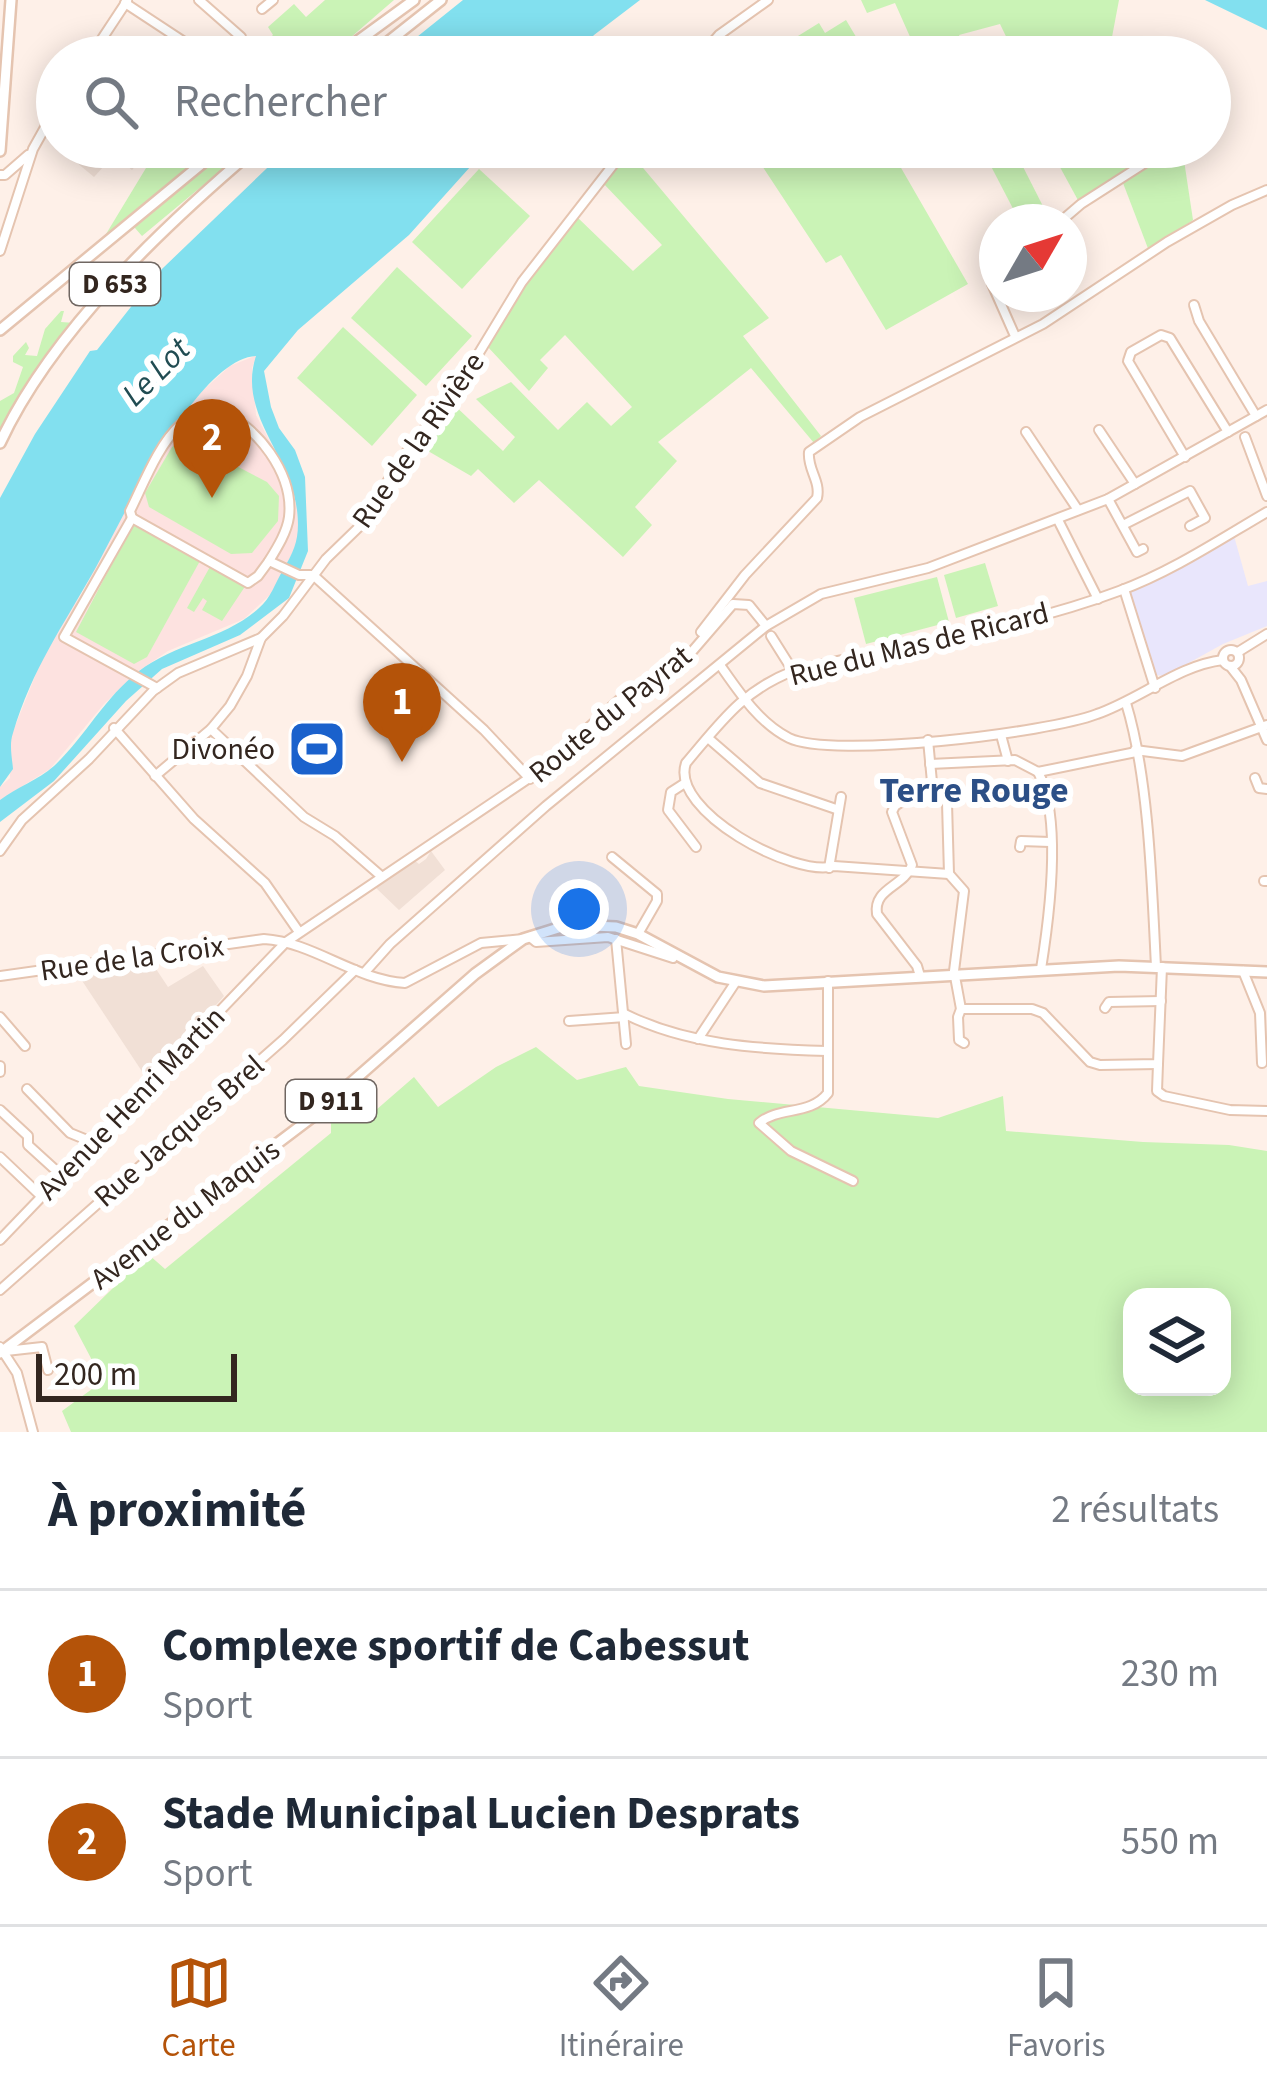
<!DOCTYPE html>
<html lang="fr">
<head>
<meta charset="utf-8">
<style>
	body { margin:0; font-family:"Source Sans 3",sans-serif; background:#f2f2f3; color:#1f2937 }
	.controls { position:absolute; right:36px; bottom:36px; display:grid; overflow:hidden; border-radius:24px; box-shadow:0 6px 30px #0003 }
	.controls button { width:108px; height:108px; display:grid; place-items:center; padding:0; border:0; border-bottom:3px solid #e0e1e3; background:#fff; color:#1f2937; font:60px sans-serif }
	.compass { position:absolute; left:979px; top:204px; width:108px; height:108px; border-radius:50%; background:#fff; box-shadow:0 6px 30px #0003; rotate:51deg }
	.scale { position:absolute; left:36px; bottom:30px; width:201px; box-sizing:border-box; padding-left:12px; border:6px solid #33261f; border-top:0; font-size:33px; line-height:42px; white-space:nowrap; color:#33261f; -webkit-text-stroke:9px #fff; paint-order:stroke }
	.you { position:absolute; left:579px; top:909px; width:42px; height:42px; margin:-30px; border:9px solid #fff; border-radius:50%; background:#1a73e8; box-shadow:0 0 0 18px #1a73e833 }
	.badge { display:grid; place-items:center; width:78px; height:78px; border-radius:50%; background:#b45309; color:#fff; font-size:39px; font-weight:700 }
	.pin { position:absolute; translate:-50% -99px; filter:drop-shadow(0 3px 6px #0008) }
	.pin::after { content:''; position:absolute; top:63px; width:42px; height:36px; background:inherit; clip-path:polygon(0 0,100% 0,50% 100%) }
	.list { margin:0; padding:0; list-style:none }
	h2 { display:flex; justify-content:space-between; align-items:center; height:156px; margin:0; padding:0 48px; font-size:51px }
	h2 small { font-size:39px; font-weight:400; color:#747a83 }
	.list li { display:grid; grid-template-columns:78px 1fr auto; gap:36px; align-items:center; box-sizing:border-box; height:168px; padding:0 48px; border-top:3px solid #e0e1e3 }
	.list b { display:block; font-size:45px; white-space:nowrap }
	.list p { margin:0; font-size:39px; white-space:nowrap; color:#747a83 }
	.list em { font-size:39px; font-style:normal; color:#747a83 }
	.icon { flex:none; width:66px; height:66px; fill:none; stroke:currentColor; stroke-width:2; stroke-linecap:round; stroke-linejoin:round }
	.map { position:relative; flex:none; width:1267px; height:1432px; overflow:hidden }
	.search { position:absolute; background:#fff; box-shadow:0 6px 30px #0003; left:36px; right:36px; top:36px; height:132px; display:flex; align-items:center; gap:30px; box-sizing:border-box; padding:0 42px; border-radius:66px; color:#747a83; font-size:45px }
	.sheet { height:492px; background:#fff }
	nav { display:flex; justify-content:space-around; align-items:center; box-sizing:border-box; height:168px; border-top:3px solid #e0e1e3; background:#fff; font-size:33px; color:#747a83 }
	nav a { display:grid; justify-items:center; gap:6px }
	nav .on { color:#b45309 }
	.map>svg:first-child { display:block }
	.commercial { fill:#e9e6fc }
	.industrial { fill:#fde2e0 }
	.built { fill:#f1e0d6 }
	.green { fill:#caf3b6; fill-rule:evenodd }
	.water { fill:#82e0ef }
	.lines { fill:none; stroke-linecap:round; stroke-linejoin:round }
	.minor-casing { stroke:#e5c4b0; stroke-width:12 }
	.major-casing { stroke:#e5c4b0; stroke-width:14 }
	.minor { stroke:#fff; stroke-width:8 }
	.major { stroke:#fff; stroke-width:9 }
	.labels { text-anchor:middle; stroke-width:12; stroke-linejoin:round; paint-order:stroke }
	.shield { fill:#fff; stroke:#706762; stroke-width:3 }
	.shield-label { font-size:27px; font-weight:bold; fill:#33261f }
	.street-label { font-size:30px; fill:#33261f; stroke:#fff }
	.poi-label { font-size:30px; fill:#33261f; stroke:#fff; text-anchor:end }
	.water-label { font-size:33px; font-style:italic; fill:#214c52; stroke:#fff }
	.quarter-label { font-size:36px; font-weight:bold; fill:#2c4f86; stroke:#fff }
</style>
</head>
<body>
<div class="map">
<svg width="1267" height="1432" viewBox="0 0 1267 1432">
	<rect width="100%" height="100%" fill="#fef0e8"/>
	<path class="commercial" d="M1234,536L1248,586L1267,581V626L1223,644L1165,676L1156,675L1128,589Z"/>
	<path class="industrial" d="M257,355L252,368L256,415L288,476L297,505L299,540L272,593L244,619L168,651L140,670L104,704L50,769L0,800V787L10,778V739L47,646L83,591L149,464L200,393L230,366Z"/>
	<g class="built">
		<path d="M58,147H151L132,170L114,155L94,177Z"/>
		<path d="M431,851L445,870L399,910L375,887L415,861L419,864L426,859Z"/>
		<path d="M150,960L168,987L203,966L224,996L201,1022L185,1028L190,1036L147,1079L75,970Z"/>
	</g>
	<g class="green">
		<path d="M325,0H394L328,57H250L273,35L268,27L294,4L306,17Z"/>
		<path d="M861,0H1119L1112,37L1069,57H1016L1000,24L959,35L968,57H919L895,3L867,13Z"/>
		<path d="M846,20L868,57H764L819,23L825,33Z"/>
		<path d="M151,147H249L142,236L128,220L103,239L146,168L139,161Z"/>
		<path d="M757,147H889L968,284L886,330L841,255L826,263L753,152Z"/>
		<path d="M981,147H1013L1051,222H1020Z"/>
		<path d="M1049,147H1123L1133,165L1079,202Z"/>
		<path d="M1182,147L1193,220L1149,251L1123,183Z"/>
		<path d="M628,150L769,318L743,336L821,436L814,443L751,368L658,442L677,461L635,507L652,525L623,557L539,480L514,503L478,469L471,476L416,444L451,402L503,451L515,437L476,399L511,382L558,430L587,402L611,426L632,407L565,335L540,360L548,368L529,391L487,346L528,280L576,216L633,271L662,245L603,183Z"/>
		<path d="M479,169L530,216L462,289L412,242Z"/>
		<path d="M397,267L472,336L426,386L351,318Z"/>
		<path d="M61,311H64L61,322L75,323C60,342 37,360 34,384L3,422L0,431V401L14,393L23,367L13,362V356L26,342L29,348L25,355L37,356L45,329Z"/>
		<path d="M343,327L417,395L372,446L297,378Z"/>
		<path d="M185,439L267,482L279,496L278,521L252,553L231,554L149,507L145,493L172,447Z"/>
		<path d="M134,522L201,559L147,657L134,664L76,632Z"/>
		<path d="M985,563L998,606L956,618L944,575Z"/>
		<path d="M211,565L246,585L222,621L202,610L207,601L203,598L194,612L187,608Z"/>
		<path d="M937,577L949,622L866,644L854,598Z"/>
		<path d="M536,1047L577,1080L626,1067L639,1086L728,1099L938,1118L1003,1096L1006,1131L1143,1142L1229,1145L1267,1151V1432H71L62,1411L103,1381L74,1326L148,1254L165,1269L331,1133V1117L355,1097L376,1110L414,1077L438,1107L496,1067ZM1132,1297H1222V1387H1132Z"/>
	</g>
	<g class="water">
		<path d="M463,0H640L594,35L574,57H392Z"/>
		<path d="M1205,0H1267V30Z"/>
		<path d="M289,147H488L409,235L298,330L264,371L271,407L279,428L295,450L305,477L308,551L289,598L240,635L162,669L126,701L54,781L0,822V800C17,787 38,780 54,766C85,737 104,698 139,671C175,643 225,639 259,608C271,598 275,583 283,570C296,548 300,536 297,510C291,456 237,413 256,356C196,359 122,520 95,569C63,626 32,669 13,733C9,744 12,757 13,769L0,787V498L35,434L90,351L97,350L134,303L138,292Z"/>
	</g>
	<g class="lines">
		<defs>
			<g id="minor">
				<path d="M199,0L241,37"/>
				<path d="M125,3L198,51"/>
				<path d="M262,9L273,0"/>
				<path d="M90,57L127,1"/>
				<path d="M700,57L719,35L768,0"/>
				<path d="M0,175H5L28,155"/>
				<path d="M1060,222L1081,204L1170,147"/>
				<path d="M0,251L33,149L57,106"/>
				<path d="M997,275L992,284L1015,336"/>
				<path d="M1194,305L1199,321L1256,416"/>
				<path d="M1099,430L1135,484"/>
				<path d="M1026,432L1078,510"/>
				<path d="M1245,437L1267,496"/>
				<path d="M1185,457L1128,361L1131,352L1161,335L1170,338L1228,432"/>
				<path d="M1108,499L1137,552L1143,549"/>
				<path d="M132,518L130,511C144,483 158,445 181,424C192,415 206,413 219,411C257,425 294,474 289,517C287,532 277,548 269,561"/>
				<path d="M1058,520L1098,599"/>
				<path d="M1123,525L1190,491L1205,518L1190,526"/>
				<path d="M313,575L484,730L530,779"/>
				<path d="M1124,589L1155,688"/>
				<path d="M701,632L745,575L817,498C821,481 807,469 809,452L860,417L1043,324L1167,242L1232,205L1267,190"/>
				<path d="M771,636L793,671"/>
				<circle cx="1231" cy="658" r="8"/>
				<path d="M1238,652L1267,634"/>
				<path d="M720,665C739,692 759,723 789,738C832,759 1048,733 1097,714C1140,699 1179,665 1223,660"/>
				<path d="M1230,666L1241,680L1267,740"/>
				<path d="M157,688L64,637L132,518L248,583L258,576L269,561L299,575H312"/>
				<path d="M1126,703C1149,778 1152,887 1156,967"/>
				<path d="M114,728L194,819L265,883L299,932"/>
				<path d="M211,729L304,817L335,836L381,876"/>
				<path d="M1001,735L1008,761"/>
				<path d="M708,738L760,783L836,809"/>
				<path d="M928,740L932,782L947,803L949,874L964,891L954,971L961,1009H1032L1043,1013L1090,1062L1100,1065L1158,1064L1162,967"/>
				<path d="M1135,750L1182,756L1267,725"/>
				<path d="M930,764L1015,760L1038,772L1136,752"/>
				<path d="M1038,772C1063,818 1049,919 1041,969"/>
				<path d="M155,776L211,729L230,706L247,676L261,638L283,616L326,559L360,526L402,458L465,376L522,282L627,147"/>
				<path d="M1255,778L1259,788L1267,789"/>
				<path d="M685,783L671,792L668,810L696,847"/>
				<path d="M1020,847L1021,841L1050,842"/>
				<path d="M0,851L22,820L89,759L153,691L178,673L261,638"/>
				<path d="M612,857L657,894V901L638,934"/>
				<path d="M829,868L841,797"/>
				<path d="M949,874L834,866C795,878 669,811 686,763C721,722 742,691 793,671C901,645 1015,630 1119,591C1171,572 1219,540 1267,512"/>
				<path d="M1264,881H1267"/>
				<path d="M530,937L536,942L608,937L673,958L675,954"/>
				<path d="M616,939L626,1044"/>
				<path d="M1243,971L1260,1013L1262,1063"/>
				<path d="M365,972L390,944L546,806L766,626L821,594L928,568L1108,499L1267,410"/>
				<path d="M0,976L264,939C313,942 355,980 405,983L481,943L523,939"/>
				<path d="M920,976L917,966L877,914C873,888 904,887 912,865L892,812L895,806L932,782"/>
				<path d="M828,981V1093C810,1116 779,1106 759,1123L791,1151L853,1181"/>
				<path d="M1105,1008L1109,1002L1161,1001"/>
				<path d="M961,1009L958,1017L959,1040L964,1043"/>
				<path d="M625,1014C687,1045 758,1049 827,1051"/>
				<path d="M0,1017L25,1046"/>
				<path d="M569,1021L625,1017"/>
				<path d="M698,1039L735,983"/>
				<path d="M1158,1064L1157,1091L1164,1096L1230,1110L1267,1111"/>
				<path d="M0,1066V1072"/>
				<path d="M27,1089L70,1133L92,1142"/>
				<path d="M0,1110L28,1136V1145L61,1175"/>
				<path d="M0,1157L41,1196"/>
				<path d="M0,1240L286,942L544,768L629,691L683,662L733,604L749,605L766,626"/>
				<path d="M0,1290L283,1040L355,970"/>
				<path d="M0,1347L17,1373L33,1432"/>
				<path d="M6,1351L42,1347L48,1370"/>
			</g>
			<g id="major">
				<path d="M336,57L414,0"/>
				<path d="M369,57L441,0"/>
				<path d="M0,151L11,0"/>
				<path d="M0,330L222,147"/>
				<path d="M0,443C52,331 164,226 257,147"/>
				<path d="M0,1353L311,1118L475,974L523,939L568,925L616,927L638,934L718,977L764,986L1119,966L1267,972"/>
			</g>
		</defs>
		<use href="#minor" class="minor-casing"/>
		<use href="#major" class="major-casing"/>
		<use href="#minor" class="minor"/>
		<use href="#major" class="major"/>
	</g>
	<defs>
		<symbol id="stadium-square" viewBox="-11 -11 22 22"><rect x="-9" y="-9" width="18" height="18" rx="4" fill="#1a61cc" stroke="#fff"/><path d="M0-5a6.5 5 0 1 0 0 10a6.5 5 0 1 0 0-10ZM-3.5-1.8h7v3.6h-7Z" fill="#fff"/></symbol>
	</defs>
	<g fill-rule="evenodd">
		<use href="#stadium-square" x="284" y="716" width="66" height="66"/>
	</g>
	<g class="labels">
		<g class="shield">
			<rect x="70" y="263" width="90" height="42" rx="9"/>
			<rect x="286" y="1080" width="90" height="42" rx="9"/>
		</g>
		<g class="shield-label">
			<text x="115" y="293">D 653</text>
			<text x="331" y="1110">D 911</text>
		</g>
		<g class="street-label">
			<text transform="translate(418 440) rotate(-55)" y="10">Rue de la Rivière</text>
			<text transform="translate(919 644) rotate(-14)" y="10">Rue du Mas de Ricard</text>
			<text transform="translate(610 714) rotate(-39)" y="10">Route du Payrat</text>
			<text transform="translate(132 958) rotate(-8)" y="10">Rue de la Croix</text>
			<text transform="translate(131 1103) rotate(-46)" y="10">Avenue Henri Martin</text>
			<text transform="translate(179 1131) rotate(-41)" y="10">Rue Jacques Brel</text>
			<text transform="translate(185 1214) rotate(-37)" y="10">Avenue du Maquis</text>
		</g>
		<g class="poi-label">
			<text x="275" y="759">Divonéo</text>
		</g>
		<g class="water-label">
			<text transform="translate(155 371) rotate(-45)" y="12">Le Lot</text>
		</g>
		<g class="quarter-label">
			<text x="974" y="802">Terre Rouge</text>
		</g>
	</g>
</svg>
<div class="controls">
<button><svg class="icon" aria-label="layers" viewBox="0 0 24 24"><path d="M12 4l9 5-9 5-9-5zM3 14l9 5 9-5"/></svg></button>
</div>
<svg class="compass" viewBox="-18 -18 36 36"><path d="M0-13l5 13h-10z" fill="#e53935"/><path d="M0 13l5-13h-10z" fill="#747a83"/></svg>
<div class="scale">200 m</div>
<div class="you"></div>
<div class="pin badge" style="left:402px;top:762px">1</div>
<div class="pin badge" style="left:212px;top:498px">2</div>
<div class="search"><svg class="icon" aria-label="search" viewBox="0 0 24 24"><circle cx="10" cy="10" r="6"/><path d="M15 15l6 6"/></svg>Rechercher</div>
</div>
<section class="sheet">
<h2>À proximité<small>2 résultats</small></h2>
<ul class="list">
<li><span class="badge">1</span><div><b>Complexe sportif de Cabessut</b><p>Sport</p></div><em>230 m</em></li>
<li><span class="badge">2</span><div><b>Stade Municipal Lucien Desprats</b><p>Sport</p></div><em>550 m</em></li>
</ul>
</section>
<nav>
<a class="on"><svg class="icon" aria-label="map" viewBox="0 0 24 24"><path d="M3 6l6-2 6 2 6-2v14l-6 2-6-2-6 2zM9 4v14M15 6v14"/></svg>Carte</a>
<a><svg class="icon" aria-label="directions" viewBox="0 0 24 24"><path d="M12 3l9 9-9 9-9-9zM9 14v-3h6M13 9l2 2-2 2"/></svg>Itinéraire</a>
<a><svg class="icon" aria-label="saved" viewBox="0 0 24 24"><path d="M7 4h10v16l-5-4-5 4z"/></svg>Favoris</a>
</nav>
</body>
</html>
